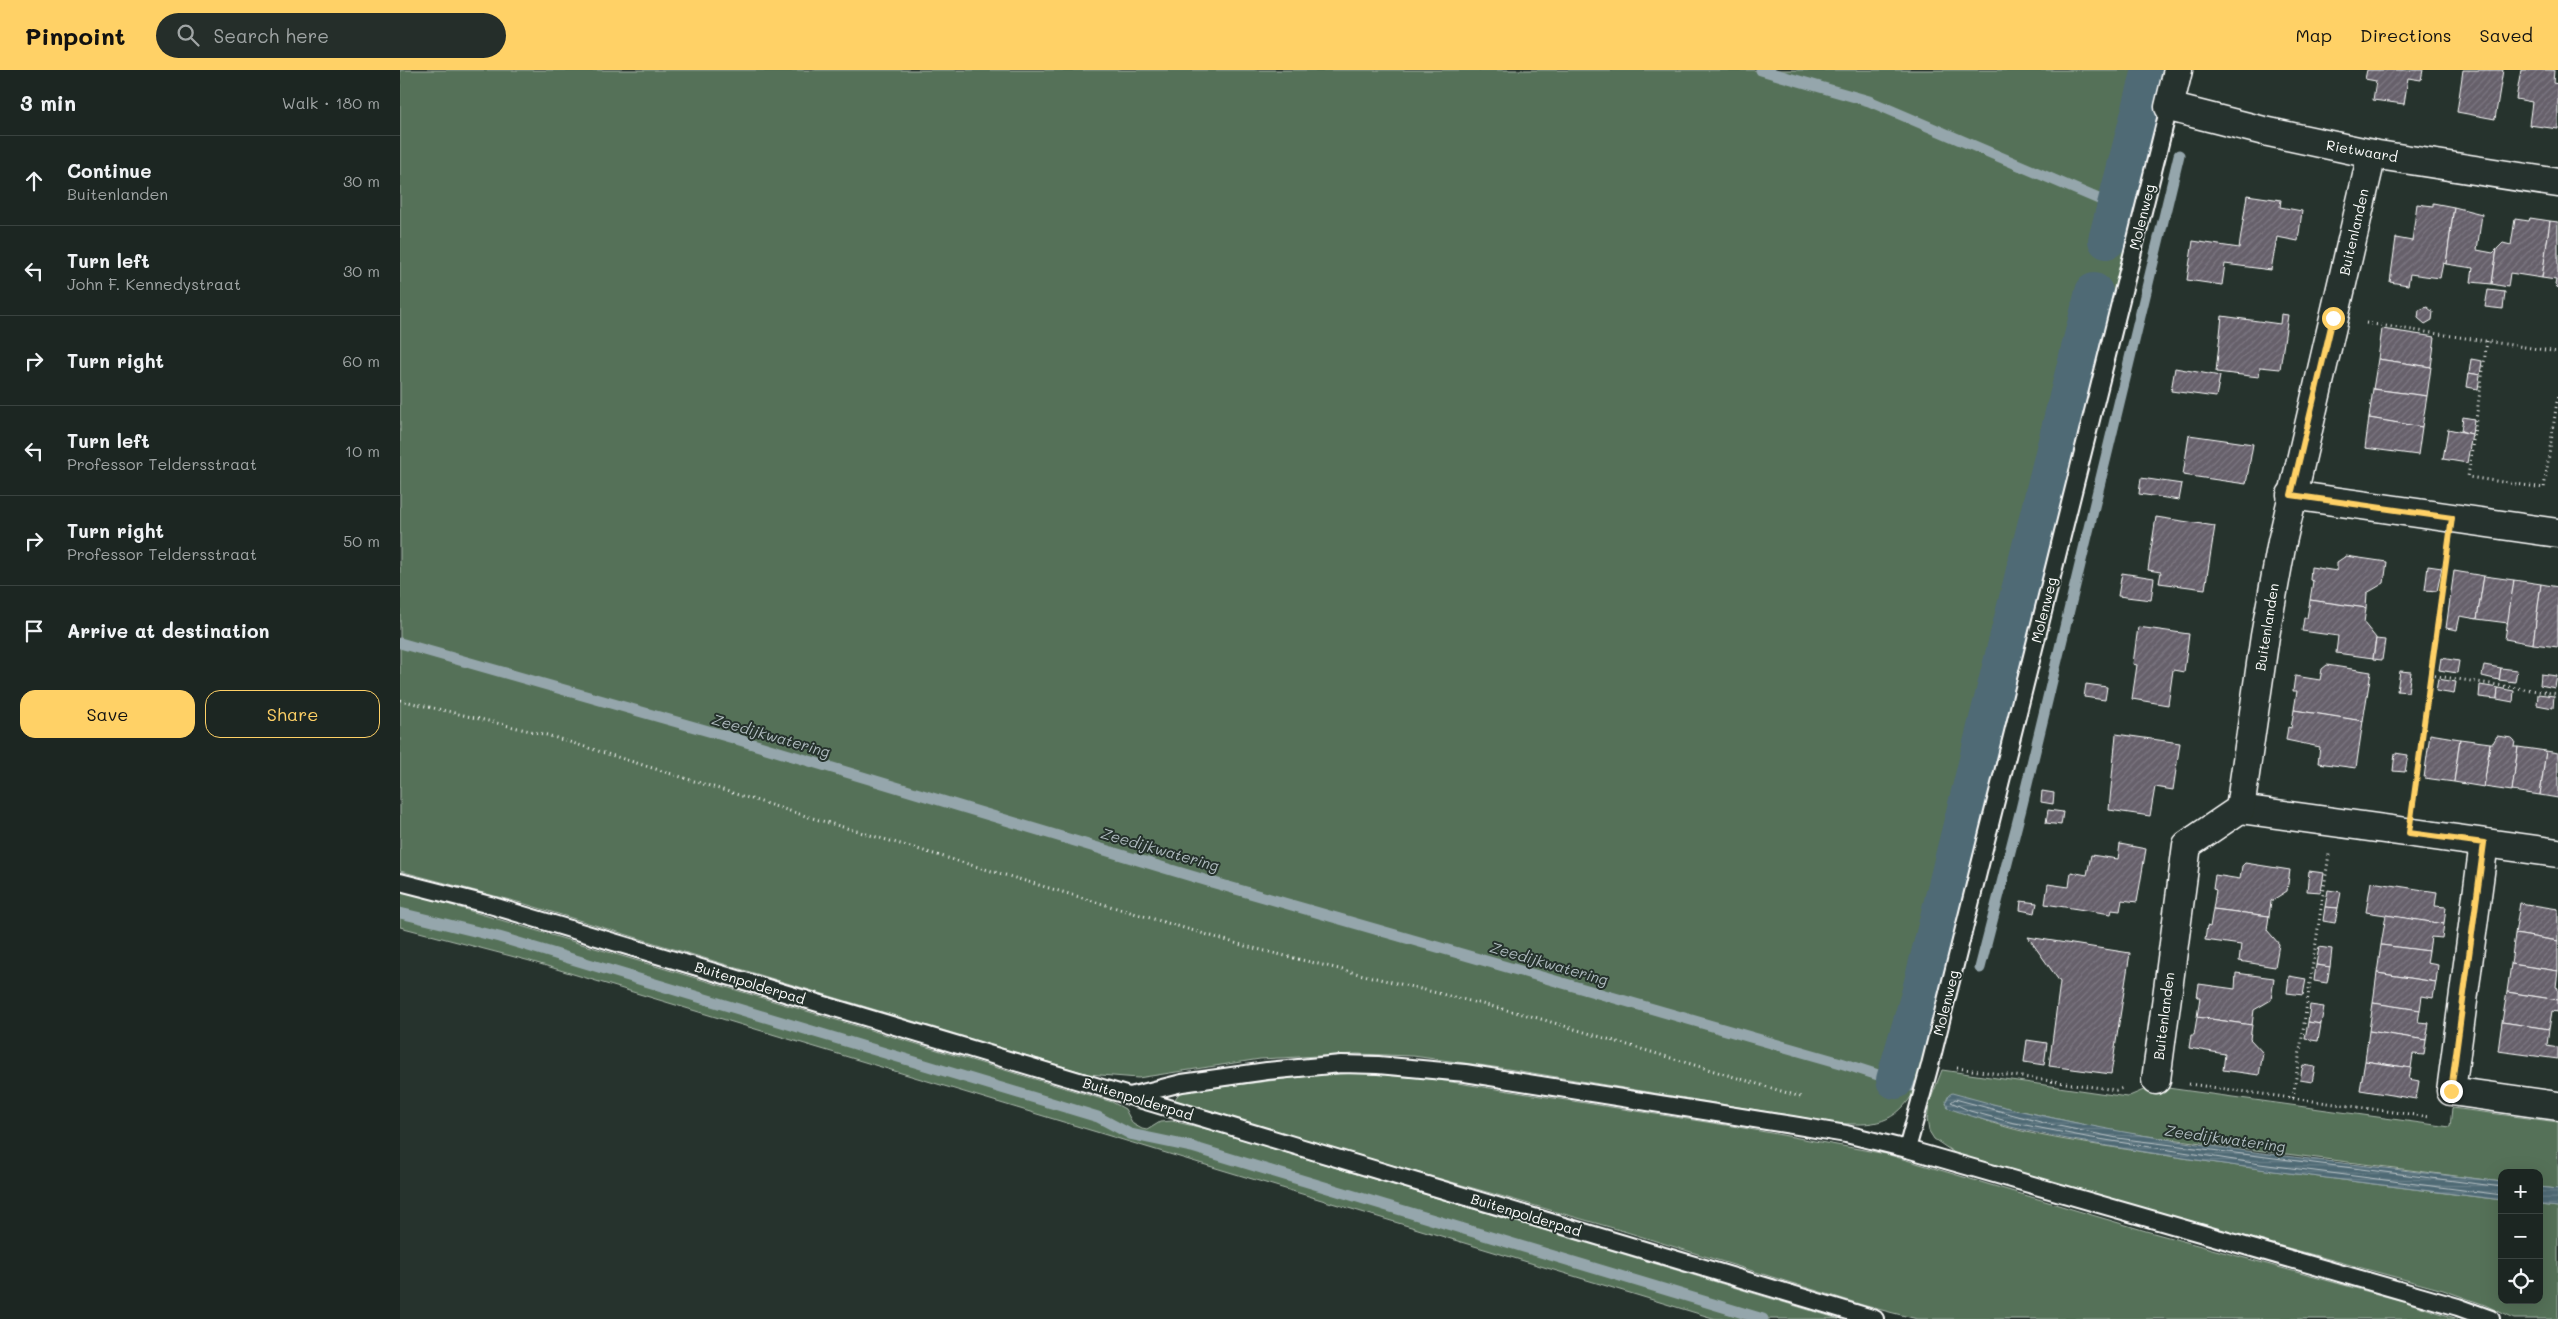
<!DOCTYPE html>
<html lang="en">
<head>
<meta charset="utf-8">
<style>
	body { margin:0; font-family:Mali,sans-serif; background:#252e2a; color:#f1f3f6 }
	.controls { position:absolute; right:15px; bottom:15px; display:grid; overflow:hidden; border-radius:10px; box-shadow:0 5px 20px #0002 }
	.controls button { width:45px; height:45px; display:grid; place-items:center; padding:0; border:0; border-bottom:1px solid #3a4340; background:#1c2622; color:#f1f3f6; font:25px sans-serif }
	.stop { position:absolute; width:15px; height:15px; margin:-11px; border:4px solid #ffd166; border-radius:50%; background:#fff }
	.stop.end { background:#ffd166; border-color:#fff; box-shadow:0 1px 5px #0008 }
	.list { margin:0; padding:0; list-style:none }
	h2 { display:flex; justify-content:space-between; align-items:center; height:65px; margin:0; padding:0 20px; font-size:21px }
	h2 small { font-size:16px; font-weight:400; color:#a0a5a5 }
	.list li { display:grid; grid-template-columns:32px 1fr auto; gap:15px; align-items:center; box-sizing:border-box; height:90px; padding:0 20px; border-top:1px solid #3a4340 }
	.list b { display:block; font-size:19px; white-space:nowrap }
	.list p { margin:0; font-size:16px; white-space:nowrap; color:#a0a5a5 }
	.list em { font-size:16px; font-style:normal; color:#a0a5a5 }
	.actions { display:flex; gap:10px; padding:15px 20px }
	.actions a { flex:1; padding:11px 0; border:1px solid #ffd166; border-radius:15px; text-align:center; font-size:18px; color:#ffd166 }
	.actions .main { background:#ffd166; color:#111 }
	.icon { flex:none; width:28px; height:28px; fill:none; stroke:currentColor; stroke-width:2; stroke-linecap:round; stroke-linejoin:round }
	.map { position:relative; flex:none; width:2158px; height:1249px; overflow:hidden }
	header { display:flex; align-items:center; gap:30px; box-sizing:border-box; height:70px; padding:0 25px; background:#ffd166; color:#111 }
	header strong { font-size:24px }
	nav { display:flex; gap:28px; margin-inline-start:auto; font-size:18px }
	.search { width:350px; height:45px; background:#252e2a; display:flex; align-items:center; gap:12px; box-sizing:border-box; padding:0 18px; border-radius:28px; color:#a0a5a5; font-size:19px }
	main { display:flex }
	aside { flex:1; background:#1c2622 }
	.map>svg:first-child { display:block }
	.grass { fill:#557158; stroke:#aab8ac }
	.water { fill:url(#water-rules); stroke:#95a6ac }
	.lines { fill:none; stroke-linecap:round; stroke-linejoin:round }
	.shore { stroke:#b9c3c7; stroke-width:1 }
	.stream { stroke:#95a6ac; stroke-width:11 }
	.canal { stroke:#4f6a74; stroke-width:38 }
	.building { fill:url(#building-hatch); stroke:#fff }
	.service-casing { stroke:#fff; stroke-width:20 }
	.minor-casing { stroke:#fff; stroke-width:31 }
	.path { stroke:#fff; stroke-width:3; stroke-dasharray:1 4; stroke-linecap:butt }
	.service { stroke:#26332d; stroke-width:16 }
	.minor { stroke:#26332d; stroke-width:28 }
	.route { stroke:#ffd166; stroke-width:6 }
	.labels { text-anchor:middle; stroke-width:4; stroke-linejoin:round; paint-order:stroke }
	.street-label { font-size:14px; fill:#fff; stroke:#26332d }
	.water-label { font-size:15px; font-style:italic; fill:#b0bcc0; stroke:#26332d }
</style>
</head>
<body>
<header>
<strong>Pinpoint</strong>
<div class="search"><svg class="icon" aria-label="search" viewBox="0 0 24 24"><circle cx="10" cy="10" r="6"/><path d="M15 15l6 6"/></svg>Search here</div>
<nav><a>Map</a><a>Directions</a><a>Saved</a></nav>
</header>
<main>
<aside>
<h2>3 min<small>Walk · 180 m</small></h2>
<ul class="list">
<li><svg class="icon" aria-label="ahead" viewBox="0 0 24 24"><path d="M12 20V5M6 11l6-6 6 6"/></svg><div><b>Continue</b><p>Buitenlanden</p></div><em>30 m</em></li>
<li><svg class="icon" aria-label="left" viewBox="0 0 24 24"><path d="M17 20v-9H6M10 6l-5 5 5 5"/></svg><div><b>Turn left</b><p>John F. Kennedystraat</p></div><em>30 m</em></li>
<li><svg class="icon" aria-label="right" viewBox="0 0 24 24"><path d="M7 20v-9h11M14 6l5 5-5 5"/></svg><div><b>Turn right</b></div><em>60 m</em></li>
<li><svg class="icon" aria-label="left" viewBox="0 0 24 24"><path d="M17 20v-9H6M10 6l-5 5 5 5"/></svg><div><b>Turn left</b><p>Professor Teldersstraat</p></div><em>10 m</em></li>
<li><svg class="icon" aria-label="right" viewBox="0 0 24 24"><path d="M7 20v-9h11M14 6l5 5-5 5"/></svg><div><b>Turn right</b><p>Professor Teldersstraat</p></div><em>50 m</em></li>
<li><svg class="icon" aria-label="arrive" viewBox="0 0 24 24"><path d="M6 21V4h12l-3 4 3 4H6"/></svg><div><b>Arrive at destination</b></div></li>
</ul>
<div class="actions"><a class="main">Save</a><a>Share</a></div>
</aside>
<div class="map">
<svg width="2158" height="1249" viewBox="0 0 2158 1249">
	<defs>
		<pattern id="water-rules" width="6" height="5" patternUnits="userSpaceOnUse" patternTransform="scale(1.25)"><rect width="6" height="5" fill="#4f6a74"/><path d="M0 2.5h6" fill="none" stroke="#698089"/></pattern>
		<pattern id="building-hatch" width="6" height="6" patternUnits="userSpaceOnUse" patternTransform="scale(1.25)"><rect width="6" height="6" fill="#66606b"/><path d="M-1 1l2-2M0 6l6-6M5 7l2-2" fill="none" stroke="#7d7881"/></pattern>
	</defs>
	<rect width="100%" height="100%" fill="#26332d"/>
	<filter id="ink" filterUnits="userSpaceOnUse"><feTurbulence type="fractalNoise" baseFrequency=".02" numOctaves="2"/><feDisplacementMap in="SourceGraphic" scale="10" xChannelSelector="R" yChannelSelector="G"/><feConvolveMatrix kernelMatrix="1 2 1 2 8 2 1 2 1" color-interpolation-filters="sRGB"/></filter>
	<g filter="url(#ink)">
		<g class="grass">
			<path d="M0,0H1769L1716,225L1516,1019C1495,1055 1474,1056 1436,1053L1108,999L1013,986L957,984L860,989L738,1008L688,1004L125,834L0,801Z"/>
			<path d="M0,820L712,1032L725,1039L733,1054L742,1059L747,1060L760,1052L772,1051L811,1060L1439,1249H1316L130,891L0,857Z"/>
			<path d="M1542,1000L1727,1027L1753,1016L2050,1057L2052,1038L2158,1052V1119L2139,1117V1103H2102V1112L1717,1062L1549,1025L1546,1034C1604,1064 1674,1071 1737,1081C1858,1100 1980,1115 2102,1130V1230H2139V1135L2158,1137V1249H2114L2085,1235L2043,1220L1726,1134L1559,1086L1534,1069L1529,1061L1527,1049L1530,1031Z"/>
			<path d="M958,1003H986L1045,1011L1338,1057L1486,1084L1746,1161L2006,1232L2058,1249H1517L1466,1236L1220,1160L778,1034L775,1029L780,1022L917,1005Z"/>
		</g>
		<g class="water">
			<path d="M1552,1023C1731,1074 1918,1089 2102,1112V1130C1985,1115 1868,1102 1752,1083C1683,1072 1613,1062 1548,1038L1546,1031L1549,1025Z"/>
			<path d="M2139,1117L2158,1119V1137L2139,1135Z"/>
		</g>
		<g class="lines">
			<path class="shore" d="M2102,1117L1717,1068L1644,1053L1555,1029L1551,1032L1570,1041L1610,1052L1686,1067L1860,1094L2102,1125"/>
			<g class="stream">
				<path d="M1361,0L1469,31L1715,136"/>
				<path d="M0,573L333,668L808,811L1441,993L1512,1016"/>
				<path d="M0,843L99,867L698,1047L730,1064L792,1077L1363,1249"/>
				<path d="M1580,898L1621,739L1779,85"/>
			</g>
			<g class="canal">
				<path d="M1707,170L1751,0"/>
				<path d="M1495,1010L1520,924L1694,222"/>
			</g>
		</g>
		<g class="building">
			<path d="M1967,0H2023L2021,10L2008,8L2004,34L1973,30L1976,11L1965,9Z"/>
			<path d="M2063,0H2103L2095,49L2057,42Z"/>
			<path d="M2121,0H2154L2153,13L2158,14V59L2129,55L2132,32L2116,29Z"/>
			<path d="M1847,125L1881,130L1880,137L1902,141L1898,171L1877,167L1871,200L1825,194L1822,215L1787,210L1793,171L1839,178Z"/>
			<path d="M2033,133L2054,137L2046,194L2043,193L2040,208L2010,204L2008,215L1990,212L1996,168L2012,171L2017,134L2033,136Z"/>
			<path d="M2054,137L2082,144L2077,180L2093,183L2097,179L2092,214L2071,212L2073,198L2046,194Z"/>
			<path d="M2130,148L2150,151L2142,208L2110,203L2108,217L2092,214L2097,179L2103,173L2111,175L2115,149L2129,151Z"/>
			<path d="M2150,151L2158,152V218L2155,215L2156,210L2142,208Z"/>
			<path d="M2088,220L2105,222L2103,239L2085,237Z"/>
			<path d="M2027,237L2033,242L2032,250L2025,254L2018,248L2019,240Z"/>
			<path d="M1881,244L1888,245L1880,299L1860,297L1859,307L1816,302L1822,246L1880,254Z"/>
			<path d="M1982,259L2035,267L2031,297L1978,289Z"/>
			<path d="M1978,289L2031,297L2027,326L1973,319Z"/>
			<path d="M2071,289L2082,291L2080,305L2069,303Z"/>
			<path d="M1775,298L1820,306L1816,327L1771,321Z"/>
			<path d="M2069,303L2080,305L2078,319L2067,317Z"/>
			<path d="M1973,319L2027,326L2022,357L1969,348Z"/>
			<path d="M2063,347L2074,349L2072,364L2061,361Z"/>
			<path d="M1969,348L2022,357L2018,385L1965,378Z"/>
			<path d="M2048,359L2072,364L2067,393L2043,389Z"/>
			<path d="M1789,365L1853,374L1846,414L1783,405Z"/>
			<path d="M1741,408L1782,414L1779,430L1739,424Z"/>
			<path d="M1756,447L1815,456L1805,519L1759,513L1761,502L1748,500Z"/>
			<path d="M1946,486L1987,492L1984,513L1967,523L1966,538L1910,530L1913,511L1910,510L1911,497L1937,501V492Z"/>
			<path d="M2028,496L2042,498L2037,521L2025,520Z"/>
			<path d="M2054,501L2084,506L2077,549L2060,546L2057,560L2046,558Z"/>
			<path d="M1722,503L1754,508L1751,530L1718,526Z"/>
			<path d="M2084,506L2114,510L2108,553L2077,549Z"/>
			<path d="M2114,510L2141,514L2133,574L2105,569Z"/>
			<path d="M2141,514L2158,517V577L2133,574Z"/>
			<path d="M1910,530L1966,538L1964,553L1976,568L1973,588L1936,583L1938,566L1902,561L1904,548H1907Z"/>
			<path d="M1738,557L1789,564L1784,602L1773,600L1768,635L1732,629L1737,595L1733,594Z"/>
			<path d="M1976,569L1985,570L1982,590L1973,589Z"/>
			<path d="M2041,588L2059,591L2057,603L2039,600Z"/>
			<path d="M1927,595L1971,602L1963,651L1894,640L1897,621H1893L1895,606L1920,610L1922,599Z"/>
			<path d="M2084,595L2101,598L2099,610L2082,606Z"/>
			<path d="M2101,598L2117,600L2115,612L2099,610Z"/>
			<path d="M2000,601L2011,602L2008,622L1997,621Z"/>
			<path d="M2141,604L2157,606L2155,618L2140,615Z"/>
			<path d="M2038,609L2056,612L2054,624L2036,621Z"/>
			<path d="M1686,614L1707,617L1705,630L1684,627Z"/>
			<path d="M2080,615L2098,618L2097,629L2079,627Z"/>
			<path d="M2098,618L2114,621L2113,632L2097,629Z"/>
			<path d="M2138,624L2154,626L2153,638L2137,635Z"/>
			<path d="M1894,640L1963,651L1956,698L1918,693L1920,677L1886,670L1888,657L1891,658Z"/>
			<path d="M1716,664L1780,673L1773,720L1755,717L1750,746L1709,740Z"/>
			<path d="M2030,664L2060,669L2054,712L2024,708Z"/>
			<path d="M2097,666L2112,668L2115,671L2114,677H2118L2112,721L2084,717L2090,673H2093Z"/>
			<path d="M2060,669L2090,673L2084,717L2054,712Z"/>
			<path d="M2118,677L2146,681L2140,725L2112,721Z"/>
			<path d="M2146,681L2158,683V728L2140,725Z"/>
			<path d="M1995,683L2008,685L2005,702L1993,701Z"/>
			<path d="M1642,721L1654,723L1653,734L1641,732Z"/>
			<path d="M1648,740L1663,742L1661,755L1646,753Z"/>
			<path d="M1720,774L1746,779L1737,832L1722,830L1720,841L1712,840L1711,844L1645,834L1648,814L1669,817L1671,802L1687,805L1691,785L1718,789Z"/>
			<path d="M1845,793L1890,800L1887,821L1871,831L1869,846L1813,839L1816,820L1813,819L1815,805L1840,809L1842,796Z"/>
			<path d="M1909,801L1924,803L1921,822L1907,821Z"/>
			<path d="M1971,812L2037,822L2035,836L2046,837L2044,854L1966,842Z"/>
			<path d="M1928,820L1941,822L1938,838L1925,837Z"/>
			<path d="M1621,831L1637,833L1635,843L1620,840Z"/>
			<path d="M2120,833L2158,839V871L2115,864Z"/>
			<path d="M1925,837L1938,838L1935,853L1923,851Z"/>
			<path d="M1813,839L1869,846L1867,860L1879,874L1875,897L1839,891L1841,875L1805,870L1807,856L1810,857Z"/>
			<path d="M1986,845L2044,854L2042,868L2031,867L2029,881L1981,875Z"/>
			<path d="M2115,864L2158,871V901L2111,894Z"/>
			<path d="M1628,867L1730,883L1711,1004L1649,996L1660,912Z"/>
			<path d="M1981,875L2029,881L2027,893L2038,895L2036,912L1977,903Z"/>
			<path d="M1919,877L1932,879L1930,897L1916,895Z"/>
			<path d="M2111,894L2158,901L2156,917L2158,918V930L2107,922Z"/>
			<path d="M1916,895L1930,897L1927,913L1914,911Z"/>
			<path d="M1836,903L1874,908L1871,930L1854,940L1852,955L1797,947L1800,927H1797L1799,914L1835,919Z"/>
			<path d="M1977,903L2036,912L2033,928L2022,926L2020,940L1973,933Z"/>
			<path d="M1889,906L1906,909L1903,925L1887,923Z"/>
			<path d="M2107,922L2158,930V942L2152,941L2149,959L2102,952Z"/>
			<path d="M1973,933L2020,940L2018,952L2029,953L2026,970L1969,961Z"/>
			<path d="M1910,935L1924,937L1921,954L1908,952Z"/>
			<path d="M1797,947L1852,955L1850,969L1863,983L1859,1005L1823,1000L1825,984L1789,978L1791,965H1794Z"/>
			<path d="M1908,952L1921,954L1918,971L1905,969Z"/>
			<path d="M2102,952L2149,959L2147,975L2158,977V989L2098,981Z"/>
			<path d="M1969,961L2026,970L2024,985L2013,984L2011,998L1965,991Z"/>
			<path d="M1627,970L1647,973L1644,995L1624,992Z"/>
			<path d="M1965,991L2011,998L2009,1009L2019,1011L2016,1029L1960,1020Z"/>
			<path d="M1903,995L1915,997L1912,1012L1900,1010Z"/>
		</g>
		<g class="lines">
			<defs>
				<g id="service">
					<path d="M0,812L90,835L1475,1249"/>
					<path d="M730,1026L782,1013L867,1001L941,994L978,995L1065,1003L1392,1055L1446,1064L1507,1079L2058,1237L2091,1249"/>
					<path d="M1507,1079L1530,995L1769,37"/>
				</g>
				<g id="minor">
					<path d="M1778,0L1769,37L1864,61L1972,84L2158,113"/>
					<path d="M1891,425L2158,463"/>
					<path d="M1840,739L2158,783"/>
					<path d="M2084,773L2051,1021L2158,1036"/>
					<path d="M1756,1010L1787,775L1840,739L1865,566L1882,472L1972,84"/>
				</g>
			</defs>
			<use href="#service" class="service-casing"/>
			<use href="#minor" class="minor-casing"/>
			<g class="path">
				<path d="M1966,253L2158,282"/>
				<path d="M2087,271L2068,407L2144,418L2158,325"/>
				<path d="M2030,605L2158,624"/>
				<path d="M0,630L147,665L409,747L845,876L1131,946L1401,1027"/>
				<path d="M2014,730L2047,481"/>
				<path d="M1557,998L1716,1020L1724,1018"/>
				<path d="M1789,1014L2030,1047"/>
				<path d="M1893,1028L1929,784"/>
			</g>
			<use href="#service" class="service"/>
			<use href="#minor" class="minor"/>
		</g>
	</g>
	<g class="lines" filter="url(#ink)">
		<path class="route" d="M1933,248L1891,425L2052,448L2009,763L2084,773L2051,1021"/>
	</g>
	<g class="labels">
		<g class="street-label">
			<text transform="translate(1962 81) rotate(10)" y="5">Rietwaard</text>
			<text transform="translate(1742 147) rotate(-76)" y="5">Molenweg</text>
			<text transform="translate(1954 162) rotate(-77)" y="5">Buitenlanden</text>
			<text transform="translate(1644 540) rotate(-76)" y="5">Molenweg</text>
			<text transform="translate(1867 557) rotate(-81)" y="5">Buitenlanden</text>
			<text transform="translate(350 913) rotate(17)" y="5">Buitenpolderpad</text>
			<text transform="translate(1546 933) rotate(-76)" y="5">Molenweg</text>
			<text transform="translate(1764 946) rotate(-83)" y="5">Buitenlanden</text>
			<text transform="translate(738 1029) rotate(17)" y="5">Buitenpolderpad</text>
			<text transform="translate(1126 1145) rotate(17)" y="5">Buitenpolderpad</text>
		</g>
		<g class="water-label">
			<text transform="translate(371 666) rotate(16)" y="5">Zeedijkwatering</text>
			<text transform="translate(760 780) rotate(16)" y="5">Zeedijkwatering</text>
			<text transform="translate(1149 894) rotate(16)" y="5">Zeedijkwatering</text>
			<text transform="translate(1825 1069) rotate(8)" y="5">Zeedijkwatering</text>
		</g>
	</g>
</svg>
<div class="controls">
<button>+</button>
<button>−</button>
<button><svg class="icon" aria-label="locate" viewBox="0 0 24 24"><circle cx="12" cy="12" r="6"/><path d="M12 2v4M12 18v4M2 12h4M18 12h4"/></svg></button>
</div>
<div class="stop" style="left:1933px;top:248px"></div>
<div class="stop end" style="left:2051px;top:1021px"></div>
</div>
</main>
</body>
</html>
